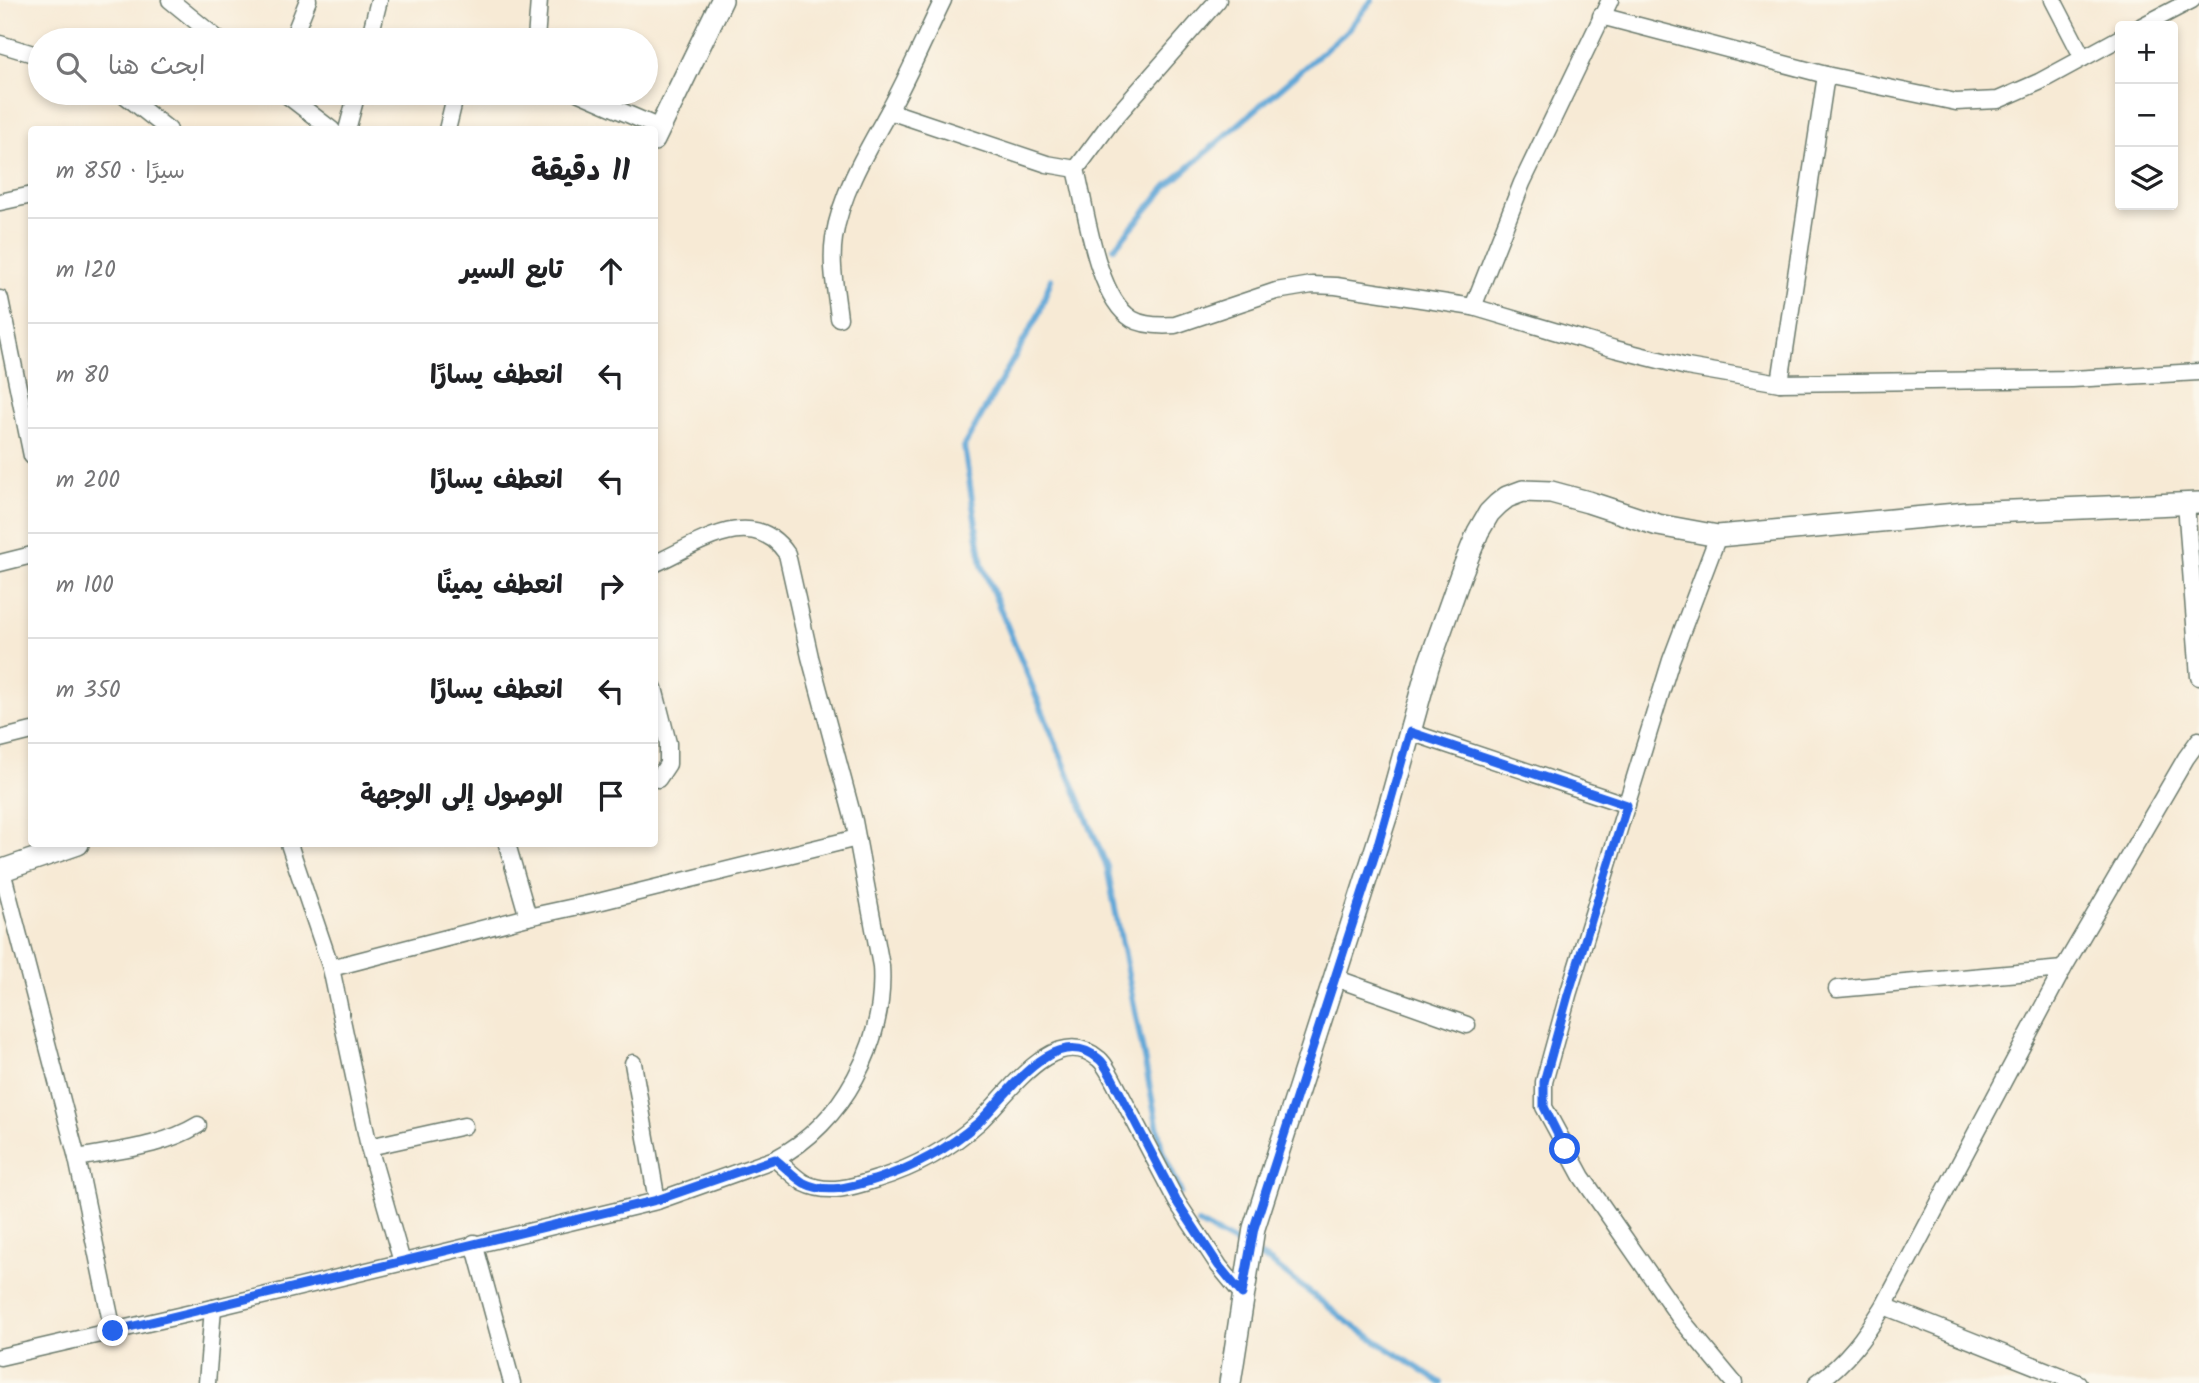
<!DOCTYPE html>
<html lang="ar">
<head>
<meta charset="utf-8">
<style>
	body { margin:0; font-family:Kalam,"Playpen Sans Arabic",sans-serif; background:#f2f2f2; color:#202124; direction:rtl }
	.controls { position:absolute; right:21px; top:21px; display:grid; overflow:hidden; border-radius:7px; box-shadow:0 4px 10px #0003 }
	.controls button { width:63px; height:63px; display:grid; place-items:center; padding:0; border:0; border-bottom:2px solid #e0e0e0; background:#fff; color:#202124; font:35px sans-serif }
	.stop { position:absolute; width:21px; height:21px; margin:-16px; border:5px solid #2563eb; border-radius:50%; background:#fff }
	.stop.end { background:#2563eb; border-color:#fff; box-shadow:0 2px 7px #0008 }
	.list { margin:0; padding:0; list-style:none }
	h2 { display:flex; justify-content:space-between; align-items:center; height:91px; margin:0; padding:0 28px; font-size:30px }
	h2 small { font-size:23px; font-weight:400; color:#757577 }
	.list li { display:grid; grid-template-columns:46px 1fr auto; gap:21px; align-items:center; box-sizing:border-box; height:105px; padding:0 28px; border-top:2px solid #e0e0e0 }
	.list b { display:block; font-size:26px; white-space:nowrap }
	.list em { font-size:23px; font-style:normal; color:#757577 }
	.icon { flex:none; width:38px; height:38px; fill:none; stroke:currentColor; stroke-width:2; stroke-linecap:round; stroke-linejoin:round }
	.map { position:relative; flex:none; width:2199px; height:1383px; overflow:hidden; direction:ltr }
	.search { position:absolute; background:#fff; box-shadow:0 4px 10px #0003; left:28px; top:28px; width:630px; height:77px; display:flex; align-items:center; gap:18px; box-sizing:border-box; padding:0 24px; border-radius:38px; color:#757577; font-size:26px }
	.panel { position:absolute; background:#fff; box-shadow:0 4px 10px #0003; left:28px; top:126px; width:630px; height:721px; border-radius:7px; direction:rtl }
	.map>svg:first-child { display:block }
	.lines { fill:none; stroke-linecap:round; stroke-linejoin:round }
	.stream { stroke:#62a7d7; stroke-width:6 }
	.street-casing { stroke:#6b7a6c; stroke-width:19 }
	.secondary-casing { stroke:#6b7a6c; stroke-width:24 }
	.street { stroke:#fff; stroke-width:16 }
	.secondary { stroke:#fff; stroke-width:21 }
	.route { stroke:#2563eb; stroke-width:9 }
</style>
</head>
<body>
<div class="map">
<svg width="2199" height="1383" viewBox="0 0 2199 1383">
	<rect width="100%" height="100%" fill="#fbf7ec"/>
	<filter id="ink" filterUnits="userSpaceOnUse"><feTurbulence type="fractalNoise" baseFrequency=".0143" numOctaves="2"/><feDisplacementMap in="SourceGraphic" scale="14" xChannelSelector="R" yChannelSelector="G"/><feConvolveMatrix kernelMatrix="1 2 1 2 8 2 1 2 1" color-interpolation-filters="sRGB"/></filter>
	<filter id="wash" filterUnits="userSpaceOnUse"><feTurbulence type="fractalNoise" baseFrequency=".00686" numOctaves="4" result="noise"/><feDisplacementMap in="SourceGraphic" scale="28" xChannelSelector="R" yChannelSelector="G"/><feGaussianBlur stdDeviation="1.57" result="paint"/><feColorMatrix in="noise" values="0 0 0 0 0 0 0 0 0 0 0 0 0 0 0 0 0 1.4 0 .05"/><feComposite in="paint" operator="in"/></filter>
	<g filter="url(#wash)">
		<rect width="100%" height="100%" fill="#f7ead5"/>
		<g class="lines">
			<g class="stream">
				<path d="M1114,248L1167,186L1348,30L1372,0"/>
				<path d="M1051,279L1039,314L964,446L982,565L1107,867L1162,1150L1181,1193"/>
				<path d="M1198,1223L1272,1263L1349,1323L1441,1383"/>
			</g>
		</g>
	</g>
	<g filter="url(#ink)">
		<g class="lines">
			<defs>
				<g id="street">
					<path d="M170,0L219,40"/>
					<path d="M1218,0L1111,122L1076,169C1086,208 1096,297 1132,319C1144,326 1161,326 1175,325L1276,291L1312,285L1336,286L1473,307L1615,349L1687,367L1780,383L2072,379L2199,372"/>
					<path d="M2053,0L2083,58"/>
					<path d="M1601,16L1826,75L1956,102L1998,100L2039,82L2120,38"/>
					<path d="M2142,26L2192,0"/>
					<path d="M292,40L308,0"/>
					<path d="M369,40L379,0"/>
					<path d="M536,40L539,0"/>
					<path d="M0,44L40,56"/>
					<path d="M122,93L169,130"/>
					<path d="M284,93L332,130"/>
					<path d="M579,93L660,128"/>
					<path d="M889,111L1047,164L1076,169"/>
					<path d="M347,130L357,93"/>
					<path d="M447,130L456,93"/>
					<path d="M0,202L32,195"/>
					<path d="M0,299L32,456"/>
					<path d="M1473,307L1522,183L1610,0"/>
					<path d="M839,318C836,291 830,265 834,238C841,193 867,150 889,111C909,75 925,37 943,0"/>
					<path d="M1780,383L1826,75"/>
					<path d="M2186,503L2199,677"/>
					<path d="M1718,536L1671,660L1568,995L1544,1082V1107L1582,1177L1680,1318L1734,1383"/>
					<path d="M0,563L32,555"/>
					<path d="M654,688L668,743V764L658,779"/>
					<path d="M1410,732L1627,805"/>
					<path d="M0,739L32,731"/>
					<path d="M289,844L331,968L369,1147L402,1262"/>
					<path d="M507,844L528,917"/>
					<path d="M2,871L77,1158L113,1331"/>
					<path d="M331,968L528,917L602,901L857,838"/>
					<path d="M1335,978L1467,1025"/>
					<path d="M1837,989L2063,969"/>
					<path d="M633,1063L657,1201"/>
					<path d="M369,1147L464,1126"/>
					<path d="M77,1158C118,1150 162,1147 198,1125"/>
					<path d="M775,1159C784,1166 794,1177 804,1183C828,1195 853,1187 877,1179C916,1167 948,1150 979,1122C1007,1096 1054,1021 1099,1059C1104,1063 1108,1071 1111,1076L1177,1202L1219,1266L1242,1294"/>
					<path d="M474,1243L512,1383"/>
					<path d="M1884,1306L2078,1383"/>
					<path d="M0,1357L213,1308L657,1201L775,1159C843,1124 886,1042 881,966L854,821L810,657L787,554C753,503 696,545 654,564"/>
					<path d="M207,1383L213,1308"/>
					<path d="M1817,1383C1847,1362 1865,1336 1884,1306L2063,969L2186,758L2199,740"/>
				</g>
				<g id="secondary">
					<path d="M654,140L722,0"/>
					<path d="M0,871L78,844"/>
					<path d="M1230,1383L1254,1228L1388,811L1428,667L1461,574L1478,532L1489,513L1498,504L1507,497L1523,491L1551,492L1588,502L1658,525L1718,536L1967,513L2199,503"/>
				</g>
			</defs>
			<use href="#street" class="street-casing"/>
			<use href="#secondary" class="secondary-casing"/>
			<use href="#street" class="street"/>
			<use href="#secondary" class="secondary"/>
		</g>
	</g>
	<g class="lines" filter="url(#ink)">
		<path class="route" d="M113,1331L657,1200L775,1159C784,1166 794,1177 804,1183C828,1195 853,1186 877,1179C916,1167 948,1149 979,1122C1007,1096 1054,1021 1099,1059C1104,1063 1108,1071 1111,1076L1177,1202L1219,1266L1242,1294L1254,1228L1377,848L1410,732L1627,805L1568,995L1544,1082V1107L1565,1149"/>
	</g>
</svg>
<div class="controls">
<button>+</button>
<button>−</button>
<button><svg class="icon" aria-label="layers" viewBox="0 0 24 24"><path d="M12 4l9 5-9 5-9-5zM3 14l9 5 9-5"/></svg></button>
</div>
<div class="stop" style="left:1565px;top:1149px"></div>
<div class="stop end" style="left:113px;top:1331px"></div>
<div class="search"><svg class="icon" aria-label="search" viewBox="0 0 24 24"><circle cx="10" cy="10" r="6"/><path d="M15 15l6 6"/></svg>ابحث هنا</div>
<section class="panel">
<h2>11 دقيقة<small>سيرًا · 850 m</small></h2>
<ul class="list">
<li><svg class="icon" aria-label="ahead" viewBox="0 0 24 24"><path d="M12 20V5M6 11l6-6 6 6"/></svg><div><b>تابع السير</b></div><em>120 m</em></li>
<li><svg class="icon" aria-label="left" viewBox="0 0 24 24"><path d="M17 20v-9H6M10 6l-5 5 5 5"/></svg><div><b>انعطف يسارًا</b></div><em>80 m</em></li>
<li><svg class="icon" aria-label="left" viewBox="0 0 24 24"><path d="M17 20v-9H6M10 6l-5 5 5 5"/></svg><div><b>انعطف يسارًا</b></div><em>200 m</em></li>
<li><svg class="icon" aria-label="right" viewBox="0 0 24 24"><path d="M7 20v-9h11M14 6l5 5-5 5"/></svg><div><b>انعطف يمينًا</b></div><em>100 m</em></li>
<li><svg class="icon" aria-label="left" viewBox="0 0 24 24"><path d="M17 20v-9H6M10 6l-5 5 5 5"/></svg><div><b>انعطف يسارًا</b></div><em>350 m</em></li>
<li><svg class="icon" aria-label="arrive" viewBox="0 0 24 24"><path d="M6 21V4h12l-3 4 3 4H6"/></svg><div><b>الوصول إلى الوجهة</b></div></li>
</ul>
</section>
</div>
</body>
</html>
